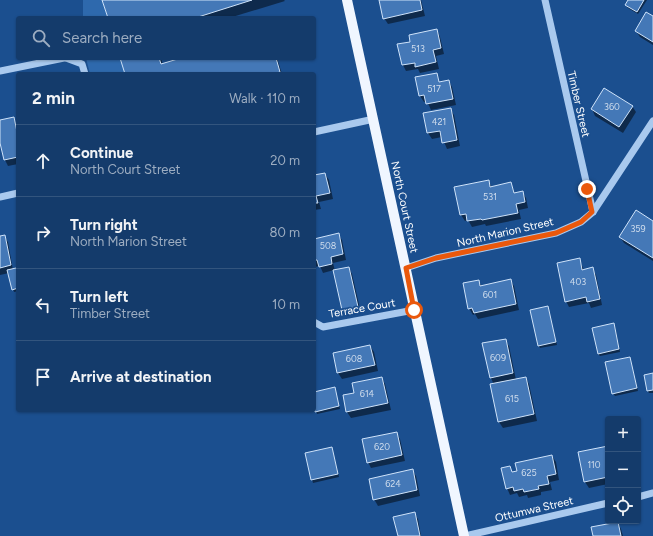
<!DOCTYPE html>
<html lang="en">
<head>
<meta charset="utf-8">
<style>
	body { margin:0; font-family:Figtree,sans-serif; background:#214673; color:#f1f3f6 }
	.controls { position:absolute; right:12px; bottom:12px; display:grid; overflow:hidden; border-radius:4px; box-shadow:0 1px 3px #0004 }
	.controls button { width:36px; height:36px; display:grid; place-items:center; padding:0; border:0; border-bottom:1px solid #33557e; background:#143b6b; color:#f1f3f6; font:20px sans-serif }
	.stop { position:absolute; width:12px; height:12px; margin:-9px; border:3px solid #ea580c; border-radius:50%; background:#fff }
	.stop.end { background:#ea580c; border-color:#fff; box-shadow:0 1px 4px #0008 }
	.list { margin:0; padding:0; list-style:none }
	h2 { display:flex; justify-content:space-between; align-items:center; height:52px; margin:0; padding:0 16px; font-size:17px }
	h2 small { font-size:13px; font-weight:400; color:#9dadc1 }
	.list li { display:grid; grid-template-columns:26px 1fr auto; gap:12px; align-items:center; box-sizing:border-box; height:72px; padding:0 16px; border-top:1px solid #33557e }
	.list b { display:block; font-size:15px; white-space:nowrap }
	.list p { margin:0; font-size:13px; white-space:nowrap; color:#9dadc1 }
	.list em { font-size:13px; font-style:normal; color:#9dadc1 }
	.icon { flex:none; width:22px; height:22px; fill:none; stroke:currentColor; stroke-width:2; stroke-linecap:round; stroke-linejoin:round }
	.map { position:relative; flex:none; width:653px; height:536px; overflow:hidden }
	.search { position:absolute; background:#143b6b; box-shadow:0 1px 3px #0004; left:16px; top:16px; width:300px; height:44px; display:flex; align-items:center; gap:10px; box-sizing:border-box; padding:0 14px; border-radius:4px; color:#9dadc1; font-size:15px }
	.panel { position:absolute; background:#143b6b; box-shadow:0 1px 3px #0004; left:16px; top:72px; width:300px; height:340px; border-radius:4px }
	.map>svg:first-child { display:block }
	.green { fill:#2e69ad }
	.shadow { fill:#0007 }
	.building { fill:#4478b7; stroke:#cfe3fa }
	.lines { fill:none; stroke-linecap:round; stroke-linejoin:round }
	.minor { stroke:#a9c9ee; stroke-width:7 }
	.major { stroke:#f0f6ff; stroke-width:10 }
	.route { stroke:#ea580c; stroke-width:5 }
	.labels { text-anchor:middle; stroke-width:3.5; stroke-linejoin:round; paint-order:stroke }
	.number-label { font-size:9px; fill:#d0dded }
	.street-label { font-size:11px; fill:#fff; stroke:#1b4f8f }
</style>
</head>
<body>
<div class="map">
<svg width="653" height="536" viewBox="0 0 653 536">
	<rect width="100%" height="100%" fill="#1b4f8f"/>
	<g class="green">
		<path d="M83,0H102L108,18H83Z"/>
		<path d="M86,58H120L125,74H90Z"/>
	</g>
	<g class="shadow">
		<path d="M103,0H284L285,1L229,18H109Z"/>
		<path d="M380,0H421L425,16L388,24L384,18Z"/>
		<path d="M629,0H647L638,14L628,8L626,5Z"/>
		<path d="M653,17V45L640,37L636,31Z"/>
		<path d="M437,30L440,37L444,54L436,56L439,69L420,73L418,69L406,71L403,65L411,42Z"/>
		<path d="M121,58H161L163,65L185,58H277L282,74H126Z"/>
		<path d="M436,74L440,83L449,81L452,87L456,105L431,110L427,101L424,102L420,96L417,78Z"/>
		<path d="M632,106L636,112L623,133L595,116L592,109Z"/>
		<path d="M450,109L454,115L460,146L447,149L442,137L432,139L428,133L424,114Z"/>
		<path d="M13,118L18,130V164L8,166L5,160L0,138V121Z"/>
		<path d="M325,174L329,180L333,199L319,202L321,209L314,210V176Z"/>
		<path d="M488,181L492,187L511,183L515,194L522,192L526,198L528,208L519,210L521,219L486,226L485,224L472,227L468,220L465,221L461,215Z"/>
		<path d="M653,222V261L624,243L620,237Z"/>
		<path d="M338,234L342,240L346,260L333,263L335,271L349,268L352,274L361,313L346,316L342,310L334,270L323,273L320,266L314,267V240Z"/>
		<path d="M4,236L8,242L13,270L18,269V291L14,292L9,273L0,275V237Z"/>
		<path d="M579,259L584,270L592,268L596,275L602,305L591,308L589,303L569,307L566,301Z"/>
		<path d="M510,280L514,286L519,310L478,319L475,314L473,315L469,308L478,281L482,286Z"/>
		<path d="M548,307L557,345L540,348L539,346Z"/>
		<path d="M615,327L620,352L600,356L598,354Z"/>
		<path d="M505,340L509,346L516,380L526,378L529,384L537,421L503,428L499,422L494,385L491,378L483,344Z"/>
		<path d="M370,346L374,352L378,371L342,379L338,373L334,354Z"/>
		<path d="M630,358L638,391L615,396L613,393Z"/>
		<path d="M653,374V393H649L648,391Z"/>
		<path d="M382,378L385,384L391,410L351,418L347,412L344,396L356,393Z"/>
		<path d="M335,388L340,409L317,414L314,403V393Z"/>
		<path d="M396,433L400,439L405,461L371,468L368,462Z"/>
		<path d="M608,447V484L589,488L585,482Z"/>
		<path d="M332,448L339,477L313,483L306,454Z"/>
		<path d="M552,456L556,462L559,480L550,482L552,490L541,492V495L528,498L527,495L519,497L517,493L510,495L507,488L510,467L513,473Z"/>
		<path d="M412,470L416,476L420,496L378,506L374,499Z"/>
		<path d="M414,513L418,519L421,536H399Z"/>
		<path d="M618,523L621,529L623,536H594Z"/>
	</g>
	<g class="building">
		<path d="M102,0H252L195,18H108Z"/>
		<path d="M379,0H420L422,10L383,19Z"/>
		<path d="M628,0H644L637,12L625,5Z"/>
		<path d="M646,12L653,16V42L635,31Z"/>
		<path d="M437,29L441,48L433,50L436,62L415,67V63L402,65L397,44L410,42L409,35Z"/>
		<path d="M120,58H159L161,64L181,58H276L280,72L272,74H125Z"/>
		<path d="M437,73L439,82L449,80L453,99L426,104L424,95L419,96L415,77Z"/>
		<path d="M604,88L633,106L619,127L591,109Z"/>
		<path d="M451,108L457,140L442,143L440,131L427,133L423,113Z"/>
		<path d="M14,117L18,137V157L4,160L0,143V120Z"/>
		<path d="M325,173L330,193L316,196L318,203H314V175Z"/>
		<path d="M489,180L490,187L511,182L514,193L523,191L525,202L516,204L518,213L482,220L481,219L467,221L466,214L460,215L454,187Z"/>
		<path d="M636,210L653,221V258L619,237Z"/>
		<path d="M339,233L343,254L331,257L332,264L319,267L317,260H314V239Z"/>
		<path d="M5,235L11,265L0,268V236Z"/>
		<path d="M580,258L582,270L593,267L600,299L587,302L586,297L565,302L557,263Z"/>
		<path d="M349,267L358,307L342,310L333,270Z"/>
		<path d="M16,268H18V288L12,290L7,270Z"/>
		<path d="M511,279L516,304L474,313L472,308L468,309L463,283L479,280L480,286Z"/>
		<path d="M548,306L556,342L538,346L530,310Z"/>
		<path d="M614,323L619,349L598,354L592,328Z"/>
		<path d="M506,339L513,373L490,378L482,343Z"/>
		<path d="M370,345L375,365L337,373L333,353Z"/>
		<path d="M630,357L637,388L612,394L605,362Z"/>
		<path d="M653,373V390L647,391L644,375Z"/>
		<path d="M382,377L388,403L346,412L343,395L354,393L352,383Z"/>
		<path d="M526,377L534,414L498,422L490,384Z"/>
		<path d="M335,387L339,406L315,412L314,392Z"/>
		<path d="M397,432L402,455L367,463L362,439Z"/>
		<path d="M608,446V477L584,482L578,452Z"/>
		<path d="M332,447L338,474L311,480L305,453Z"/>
		<path d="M552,455L556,474L547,476L549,484L538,486L539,489L524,492L523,489L514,491L513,487L506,489L501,468L510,466L512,472L517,471L515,463Z"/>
		<path d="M413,469L417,490L373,500L369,479Z"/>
		<path d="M415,512L420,536H398L393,517Z"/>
		<path d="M618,522L621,536H593L591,527Z"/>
	</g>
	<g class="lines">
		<g class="minor">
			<path d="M545,0L593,212"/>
			<path d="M66,58L82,64L85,74"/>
			<path d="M0,71L64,58"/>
			<path d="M314,132L374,119"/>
			<path d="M0,197L18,193"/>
			<path d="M406,268L436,258L556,233L581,222L593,212L653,121"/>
			<path d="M314,322L323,327L414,310"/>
			<path d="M638,497L653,493"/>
			<path d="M465,536L608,503"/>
		</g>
		<path class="major" d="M347,0L464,536"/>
	</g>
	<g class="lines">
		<path class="route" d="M414,310L406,268L436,258L556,233L581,222L592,212L587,189"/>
	</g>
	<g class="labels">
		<g class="number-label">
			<text x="418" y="52">513</text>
			<text x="434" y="92">517</text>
			<text x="612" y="110">360</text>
			<text x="439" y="125">421</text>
			<text x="490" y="200">531</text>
			<text x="638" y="232">359</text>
			<text x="328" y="249">508</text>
			<text x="578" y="285">403</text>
			<text x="490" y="298">601</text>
			<text x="498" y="361">609</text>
			<text x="354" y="362">608</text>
			<text x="367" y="397">614</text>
			<text x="512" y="402">615</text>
			<text x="382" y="450">620</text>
			<text x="594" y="468">110</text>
			<text x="529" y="476">625</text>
			<text x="393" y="487">624</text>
		</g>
		<g class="street-label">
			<text transform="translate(579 104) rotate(77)" y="4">Timber Street</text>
			<text transform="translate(405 207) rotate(78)" y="4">North Court Street</text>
			<text transform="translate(505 232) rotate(-13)" y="4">North Marion Street</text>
			<text transform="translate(362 308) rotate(-10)" y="4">Terrace Court</text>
			<text transform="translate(534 509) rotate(-13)" y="4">Ottumwa Street</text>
		</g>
	</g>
</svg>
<div class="controls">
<button>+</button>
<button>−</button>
<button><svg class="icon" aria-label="locate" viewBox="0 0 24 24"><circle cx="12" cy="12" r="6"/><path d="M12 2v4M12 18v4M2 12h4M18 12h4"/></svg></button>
</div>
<div class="stop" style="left:414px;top:310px"></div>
<div class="stop end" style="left:587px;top:189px"></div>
<div class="search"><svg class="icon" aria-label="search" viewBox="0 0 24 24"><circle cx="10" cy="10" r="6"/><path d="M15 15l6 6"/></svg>Search here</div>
<section class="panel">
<h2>2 min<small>Walk · 110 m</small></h2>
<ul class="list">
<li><svg class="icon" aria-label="ahead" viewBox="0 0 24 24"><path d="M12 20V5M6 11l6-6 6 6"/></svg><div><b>Continue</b><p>North Court Street</p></div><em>20 m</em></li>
<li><svg class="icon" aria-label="right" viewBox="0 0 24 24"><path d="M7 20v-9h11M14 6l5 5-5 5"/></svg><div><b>Turn right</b><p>North Marion Street</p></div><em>80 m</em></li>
<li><svg class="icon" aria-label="left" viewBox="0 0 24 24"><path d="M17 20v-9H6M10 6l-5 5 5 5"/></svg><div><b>Turn left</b><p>Timber Street</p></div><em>10 m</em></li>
<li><svg class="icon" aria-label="arrive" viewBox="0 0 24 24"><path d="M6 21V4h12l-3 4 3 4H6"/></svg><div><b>Arrive at destination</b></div></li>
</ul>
</section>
</div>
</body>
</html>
